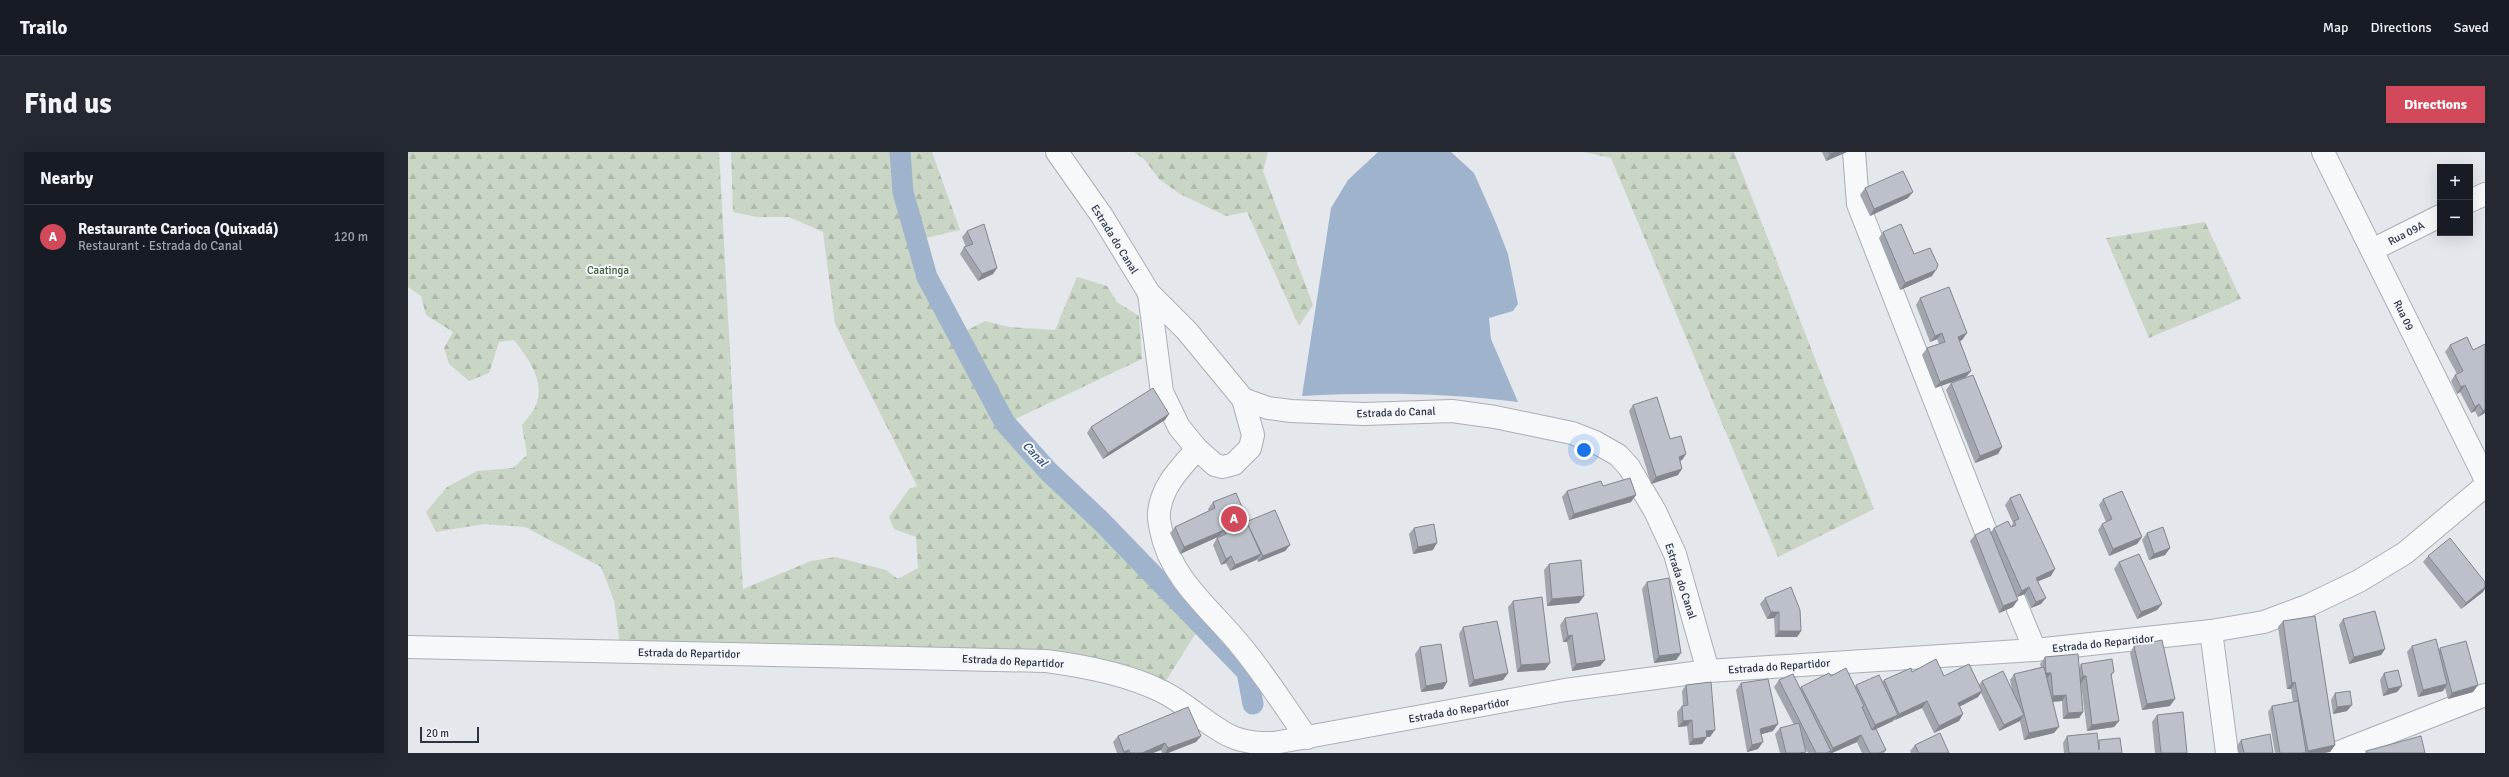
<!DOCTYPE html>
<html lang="en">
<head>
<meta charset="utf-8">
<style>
	body { margin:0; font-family:Signika,sans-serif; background:#242831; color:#f1f3f6 }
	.controls { position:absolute; right:12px; top:12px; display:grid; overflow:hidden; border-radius:0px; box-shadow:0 4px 16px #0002 }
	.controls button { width:36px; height:36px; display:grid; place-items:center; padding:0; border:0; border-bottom:1px solid #363941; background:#171b24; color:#f1f3f6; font:20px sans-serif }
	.scale { position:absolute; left:12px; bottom:10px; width:59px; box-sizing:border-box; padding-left:4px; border:2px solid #2b3445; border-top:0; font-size:11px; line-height:14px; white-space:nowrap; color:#2b3445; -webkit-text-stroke:3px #f4f6f9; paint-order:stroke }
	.you { position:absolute; left:1176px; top:298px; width:14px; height:14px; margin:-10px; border:3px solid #fff; border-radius:50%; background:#1a73e8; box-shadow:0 0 0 6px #1a73e833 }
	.badge { display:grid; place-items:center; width:26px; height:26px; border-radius:50%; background:#d1495b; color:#fff; font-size:13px; font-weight:700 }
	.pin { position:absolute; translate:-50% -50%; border:2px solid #fff; box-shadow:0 1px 4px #0006 }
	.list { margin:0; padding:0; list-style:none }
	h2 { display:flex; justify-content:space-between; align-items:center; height:52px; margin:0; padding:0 16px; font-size:17px }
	h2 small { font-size:13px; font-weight:400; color:#9ea1a6 }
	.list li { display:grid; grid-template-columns:26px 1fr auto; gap:12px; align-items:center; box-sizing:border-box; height:64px; padding:0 16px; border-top:1px solid #363941 }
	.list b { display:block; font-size:15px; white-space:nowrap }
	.list p { margin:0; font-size:13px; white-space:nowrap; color:#9ea1a6 }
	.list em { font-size:13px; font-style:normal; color:#9ea1a6 }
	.map { position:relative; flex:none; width:2077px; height:601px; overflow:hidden; border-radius:0px }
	header { display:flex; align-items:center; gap:24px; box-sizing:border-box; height:56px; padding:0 20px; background:#171b24; border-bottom:1px solid #363941 }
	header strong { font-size:19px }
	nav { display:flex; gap:22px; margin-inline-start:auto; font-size:14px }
	.intro { display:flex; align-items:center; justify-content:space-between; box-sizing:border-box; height:96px; padding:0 24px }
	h1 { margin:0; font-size:28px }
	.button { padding:10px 18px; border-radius:0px; background:#d1495b; color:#fff; font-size:14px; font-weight:700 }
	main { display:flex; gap:24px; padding:0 24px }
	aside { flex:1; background:#171b24; border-radius:0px; box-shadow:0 4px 16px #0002 }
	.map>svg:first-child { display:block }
	.forest { fill:url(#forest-firs) }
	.water { fill:#9fb4cc }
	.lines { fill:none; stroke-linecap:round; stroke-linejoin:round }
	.canal { stroke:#9fb4cc; stroke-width:21 }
	.minor-casing { stroke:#a9aeb7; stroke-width:24 }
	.minor { stroke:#f7f8fa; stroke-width:22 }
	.wall { fill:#a1a5ae }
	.shaded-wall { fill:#83868d }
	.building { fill:#bbc0ca; stroke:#83868d }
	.labels { text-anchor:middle; stroke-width:4; stroke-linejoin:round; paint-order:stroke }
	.street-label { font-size:11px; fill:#2b3445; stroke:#f4f6f9 }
	.park-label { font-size:11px; fill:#3f6138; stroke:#f4f6f9 }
	.water-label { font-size:12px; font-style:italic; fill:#34527a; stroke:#f4f6f9 }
</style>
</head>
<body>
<header>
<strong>Trailo</strong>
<nav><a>Map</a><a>Directions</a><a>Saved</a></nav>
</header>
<div class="intro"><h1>Find us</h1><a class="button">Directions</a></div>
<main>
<aside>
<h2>Nearby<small></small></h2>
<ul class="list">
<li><span class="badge">A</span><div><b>Restaurante Carioca (Quixadá)</b><p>Restaurant · Estrada do Canal</p></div><em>120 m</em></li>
</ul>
</aside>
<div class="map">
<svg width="2077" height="601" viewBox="0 0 2077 601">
	<defs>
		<pattern id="forest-firs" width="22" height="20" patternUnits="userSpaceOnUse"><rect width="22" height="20" fill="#c9d6c5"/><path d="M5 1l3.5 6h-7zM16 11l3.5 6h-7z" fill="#adb8ab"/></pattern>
	</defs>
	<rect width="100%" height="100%" fill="#e4e7ec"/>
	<g class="forest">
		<path d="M0,0H311L335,437L403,409L428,405L478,418L490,427L510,416L508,385L486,377L481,365L501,337L509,334L427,172L415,80L381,65H349L325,60L323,0H524L552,78L509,88L519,125L550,183L577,169L601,175L647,178L669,125L699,134L709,150L731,164L734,207L597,272L641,320L793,473L752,538L638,509L213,500L206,448L193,415L117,375L76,372L28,380L18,360L39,335L69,319L105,316L119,303L114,273C118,267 126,260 128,253C138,229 119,205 106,188L91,190L81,221L61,229L41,212L36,196L45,180L18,163L13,144L0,135Z"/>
		<path d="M726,0H860L855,19L905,153L891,174L839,60L818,64L772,42L751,27L737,8Z"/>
		<path d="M1176,0H1326L1466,357L1370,405L1203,6Z"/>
		<path d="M1797,70L1833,147L1741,186L1698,86Z"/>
	</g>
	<path class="water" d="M970,0H1043L1066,21L1088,71L1100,102L1110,152L1105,159L1081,166L1083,187L1110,250C1037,241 967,240 894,244L923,56L940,28Z"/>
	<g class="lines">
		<path class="canal" d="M492,0L495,40L519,125L597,271L641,320L693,369L839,520L845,552"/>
		<defs>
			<g id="minor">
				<path d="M649,0L694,64L741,141L779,179L835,247L860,256L883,259L956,262L1044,259L1087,265L1164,281L1187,290L1210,303L1221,315L1247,359L1267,402L1300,519"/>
				<path d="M1446,0L1450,52L1580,385L1627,498"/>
				<path d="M1915,0L2077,326"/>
				<path d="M2062,49L2077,42"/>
				<path d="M1964,98L2032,64"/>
				<path d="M741,141L754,240L771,275L789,297L807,313L815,315L826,312L842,296L845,283L835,247"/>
				<path d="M789,297C772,317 754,333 751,360C750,366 752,373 753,378C762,427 804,458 833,494C857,523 877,555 899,586"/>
				<path d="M1803,479L1819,601"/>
				<path d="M0,495L638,509C676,514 719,522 753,539C779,551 803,577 827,586C840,591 853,591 866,591L1157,538L1300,519L1627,498L1803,479L1856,470L1899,454L1951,429L1997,401L2077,334"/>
				<path d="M1929,601L2077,543"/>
			</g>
		</defs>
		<use href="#minor" class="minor-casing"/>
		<use href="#minor" class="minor"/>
	</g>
	<g class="wall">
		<path d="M1414,0H1439L1418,9Z"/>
		<path d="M1457,36L1500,46L1462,64L1452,43Z"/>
		<path d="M559,79L589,116L585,122L570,129L552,102L556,95H558L554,85Z"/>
		<path d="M1475,80L1506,102L1524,124L1492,138L1471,86Z"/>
		<path d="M1512,146L1559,181L1554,188L1552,189L1563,219L1558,225L1527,236L1514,203L1519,196L1531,192L1529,187L1522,190L1508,153Z"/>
		<path d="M2077,192V261L2070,265L2067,259L2063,261L2052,240L2049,242L2043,229L2047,223L2049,222L2037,200L2042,193L2065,198Z"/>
		<path d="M1543,231L1594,295L1590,302L1567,311L1538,238Z"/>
		<path d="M1225,253L1278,302L1274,308L1272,309L1270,323L1243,332L1221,259Z"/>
		<path d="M761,262L757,268L695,307L679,281L683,275Z"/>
		<path d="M1195,334L1223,350L1161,368L1154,345L1159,339Z"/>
		<path d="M1602,346L1643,424L1630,429L1633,452L1623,456L1617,442L1609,445L1604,434L1605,455L1591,461L1562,389L1567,383L1583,380L1586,376L1603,375L1605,371L1597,353Z"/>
		<path d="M1695,347L1734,385L1729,392L1701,404L1690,378L1694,372L1698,370L1691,353Z"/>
		<path d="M805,350L840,369L882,393L877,399L850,410L849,407L848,408L822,419L818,411L813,413L805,393L809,386L812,385V384L772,402L762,381L767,375L801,359L800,357Z"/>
		<path d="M1006,376L1025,398L1005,402L1001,382Z"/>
		<path d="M1739,381L1762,396L1757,403L1741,408L1734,388Z"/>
		<path d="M2020,404L2075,440L2053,457L2015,410Z"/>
		<path d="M1711,410L1754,452L1749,458L1729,467L1706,417Z"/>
		<path d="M1141,412L1171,451L1139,454L1136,418Z"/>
		<path d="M1239,430L1273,501L1268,508L1246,511L1234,437Z"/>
		<path d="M1357,446L1393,479L1389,485H1367L1366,466L1359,467L1352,452Z"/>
		<path d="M1105,449L1137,518L1109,520L1100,455Z"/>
		<path d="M1157,466L1197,508L1192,514L1164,519L1159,490H1155L1152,473Z"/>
		<path d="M1935,467L1977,497L1973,503L1941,512L1931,473Z"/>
		<path d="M1875,469L1927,593L1922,600L1916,601H1867L1860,560L1864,554L1885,550L1883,537H1879L1870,475Z"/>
		<path d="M1055,475L1100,521L1095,528L1061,535L1051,482Z"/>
		<path d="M1726,494L1762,554L1734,558L1722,501Z"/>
		<path d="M2004,494L2031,498L2032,496L2070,533L2065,540L2040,547L2037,536L2035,539L2010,545L1999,500Z"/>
		<path d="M1012,495L1039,530L1035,537L1013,540L1007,502Z"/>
		<path d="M1637,505L1672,515L1673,512L1706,520L1703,524L1711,569L1706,575L1679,579L1673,531L1675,560L1671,566L1655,567L1654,549L1645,550L1646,581L1616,588L1612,569L1591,579L1573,541L1570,545L1551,555L1555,562L1551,569L1526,581L1514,556L1487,568L1486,567L1485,569L1468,577L1478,598L1476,601H1454L1449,590L1424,601H1400L1396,594L1398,600L1397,601H1372L1367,582L1372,576L1386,573L1366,535L1371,528L1392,536L1393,535L1423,524L1447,535L1448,533L1474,530L1476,528L1504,520L1536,524L1571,533L1574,529L1604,537L1602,528L1606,522L1633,515L1632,512Z"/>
		<path d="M1976,521L1994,534L1989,540L1975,544L1972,528Z"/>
		<path d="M1333,531L1365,579L1353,582L1350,597L1339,600L1328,538Z"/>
		<path d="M1278,533L1302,585H1299L1294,592L1281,593L1279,574L1270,575L1269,560L1274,554H1275L1274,539Z"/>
		<path d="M1927,541L1939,559L1925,562L1923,548Z"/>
		<path d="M1749,563L1779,601H1747L1744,570Z"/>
		<path d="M710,584H793L788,590L760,601H754L753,598L745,601H709L705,590Z"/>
		<path d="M1659,584L1690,589L1691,588L1714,601H1656L1655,591Z"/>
		<path d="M1833,588L1865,601H1830L1829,594Z"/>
		<path d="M1507,593L1541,601H1503L1502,599Z"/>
	</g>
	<g class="shaded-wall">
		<path d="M1428,0H1439L1418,9L1422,2Z"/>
		<path d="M1505,40L1500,46L1462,64L1466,57Z"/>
		<path d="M589,116L585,122L570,129L574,122Z"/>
		<path d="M1528,118L1524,124L1492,138L1497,131Z"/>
		<path d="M1534,181L1529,187L1522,190L1527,184Z"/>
		<path d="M1559,181L1554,188L1546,191L1550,185Z"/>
		<path d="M1563,219L1558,225L1527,236L1532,230Z"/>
		<path d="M2057,233L2052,240L2049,242L2053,235Z"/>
		<path d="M2071,252L2067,259L2063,261L2067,255Z"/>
		<path d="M2077,257V261L2070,265L2075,259Z"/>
		<path d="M761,262L757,268L695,307L700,301Z"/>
		<path d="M1594,295L1590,302L1567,311L1572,304Z"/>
		<path d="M1278,302L1274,308L1266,311L1271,305Z"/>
		<path d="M1274,317L1270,323L1243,332L1248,325Z"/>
		<path d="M1228,343L1223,350L1161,368L1166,362Z"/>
		<path d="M816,378L812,384L772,402L776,395Z"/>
		<path d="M1734,385L1729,392L1701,404L1705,397Z"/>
		<path d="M1029,391L1025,398L1005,402L1010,395Z"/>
		<path d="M882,393L877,399L850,410L855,404Z"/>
		<path d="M1762,396L1757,403L1741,408L1746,402Z"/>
		<path d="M853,402L848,408L822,419L827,413Z"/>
		<path d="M823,404L818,411L813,413L818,407Z"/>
		<path d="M1647,417L1643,424L1624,432L1628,426Z"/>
		<path d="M1621,435L1617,442L1609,445L1614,439Z"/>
		<path d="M2077,435V437L2075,440L2053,457L2058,451Z"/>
		<path d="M1176,444L1171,451L1139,454L1144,447Z"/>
		<path d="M1638,446L1633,452L1623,456L1628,450Z"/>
		<path d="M1610,448L1605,455L1591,461L1595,454Z"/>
		<path d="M1754,452L1749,458L1729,467L1733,460Z"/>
		<path d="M1363,460H1371L1366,466L1359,467Z"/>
		<path d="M1371,479H1393L1389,485H1367Z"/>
		<path d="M1164,483L1159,490H1155L1160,484Z"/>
		<path d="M1977,497L1973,503L1941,512L1946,505Z"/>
		<path d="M1273,501L1268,508L1246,511L1251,504Z"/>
		<path d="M1197,508L1192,514L1164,519L1168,512Z"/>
		<path d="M1142,511L1137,518L1109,520L1113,513Z"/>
		<path d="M1100,521L1095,528L1061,535L1066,528Z"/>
		<path d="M1638,521H1643L1638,527L1634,528Z"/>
		<path d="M1675,524H1678L1673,531L1670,530Z"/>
		<path d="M1039,530L1035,537L1013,540L1018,534Z"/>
		<path d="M1887,530L1883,537H1879L1884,531Z"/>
		<path d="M2039,532L2035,539L2010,545L2015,538Z"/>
		<path d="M2070,533L2065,540L2040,547L2044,541Z"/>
		<path d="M1994,534L1989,540L1975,544L1980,537Z"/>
		<path d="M1574,539L1570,545L1545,558L1550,551Z"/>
		<path d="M1658,543L1654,549L1641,550L1645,544Z"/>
		<path d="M1767,547L1762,554L1734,558L1739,552Z"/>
		<path d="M1519,549L1514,556L1487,568L1491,562Z"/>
		<path d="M1944,553L1939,559L1925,562L1929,555Z"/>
		<path d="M1675,560L1671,566L1655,567L1660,561Z"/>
		<path d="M1555,562L1551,569L1526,581L1531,574Z"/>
		<path d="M1490,563L1485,569L1462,580L1467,573Z"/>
		<path d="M1616,563L1612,569L1591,579L1596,573Z"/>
		<path d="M1284,568L1279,574L1270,575L1275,569Z"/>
		<path d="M1711,569L1706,575L1679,579L1684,573Z"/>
		<path d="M1370,572L1365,579L1347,584L1352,577Z"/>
		<path d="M1651,575L1646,581L1616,588L1621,581Z"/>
		<path d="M1307,578L1302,585H1294L1298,579Z"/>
		<path d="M1453,583L1449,590L1424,601H1422L1425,596Z"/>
		<path d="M793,584L788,590L760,601H757L760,596Z"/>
		<path d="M1299,585L1294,592L1281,593L1285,587Z"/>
		<path d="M1355,590L1350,597L1339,600L1344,593Z"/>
		<path d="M757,591L753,598L745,601H734Z"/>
		<path d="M1927,593L1922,600L1916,601H1898L1900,599Z"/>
		<path d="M721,598L719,601H715L716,600Z"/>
	</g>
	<g class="building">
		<path d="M1421,0H1428L1422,2Z"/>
		<path d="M1495,19L1505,40L1466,57L1457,36Z"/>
		<path d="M576,72L589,116L574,122L556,95L565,92L559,79Z"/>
		<path d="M1493,72L1506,102L1522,96L1530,113L1528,118L1497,131L1475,80Z"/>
		<path d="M1541,135L1559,181L1550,185L1563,219L1532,230L1519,196L1537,190L1534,181L1527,184L1512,146Z"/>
		<path d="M2059,185L2065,198L2077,192V257L2075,259L2071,252L2067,255L2057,233L2053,235L2047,223L2055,219L2042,193Z"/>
		<path d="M1565,223L1594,295L1572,304L1543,231Z"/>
		<path d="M745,236L761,262L700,301L683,275Z"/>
		<path d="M1249,245L1262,287L1273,284L1278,302L1271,305L1274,317L1248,325L1225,253Z"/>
		<path d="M1222,326L1228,343L1166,362L1159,339L1193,329L1195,334Z"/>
		<path d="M1714,339L1734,385L1705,397L1694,372L1704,367L1695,347Z"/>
		<path d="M828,341L840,369L867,358L882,393L855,404L840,373L853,402L827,413L823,404L818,407L809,386L818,382L816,378L776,395L767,375L807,356L805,350Z"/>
		<path d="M1612,342L1647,417L1628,426L1638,446L1628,450L1621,435L1614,439L1586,376L1600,369L1603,375L1608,373L1606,369L1611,367L1602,346Z"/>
		<path d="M1026,372L1029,391L1010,395L1006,376Z"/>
		<path d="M1755,375L1762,396L1746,402L1739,381Z"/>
		<path d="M1581,376L1610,448L1595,454L1567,383Z"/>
		<path d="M2042,386L2077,430V435L2058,451L2020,404Z"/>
		<path d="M1731,402L1754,452L1733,460L1711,410Z"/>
		<path d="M1173,408L1176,444L1144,447L1141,412Z"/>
		<path d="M1261,426L1273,501L1251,504L1239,430Z"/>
		<path d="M1383,435L1392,458L1393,479H1371V460H1363L1357,446Z"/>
		<path d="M1134,445L1142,511L1113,513L1105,449Z"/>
		<path d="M1967,459L1977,497L1946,505L1935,467Z"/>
		<path d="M1189,461L1197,508L1168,512L1164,483L1160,484L1157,466Z"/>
		<path d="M1907,464L1927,593L1900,599L1887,530L1884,531L1875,469Z"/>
		<path d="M1089,469L1100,521L1066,528L1055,475Z"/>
		<path d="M2028,487L2039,532L2015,538L2004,494Z"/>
		<path d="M1754,488L1767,547L1739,552L1726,494Z"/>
		<path d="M2058,489L2070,533L2044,541L2032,496Z"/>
		<path d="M1033,492L1039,530L1018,534L1012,495Z"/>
		<path d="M1670,502L1675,560L1660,561L1658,543L1645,544L1643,521H1638L1637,505Z"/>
		<path d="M1528,507L1536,524L1561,512L1574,539L1550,551L1555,562L1531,574L1519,549L1491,562L1476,528L1503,516L1504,520Z"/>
		<path d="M1704,507L1706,520L1703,522L1711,569L1684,573L1678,524H1675L1673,512Z"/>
		<path d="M1636,515L1651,575L1621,581L1606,522Z"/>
		<path d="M1438,516L1456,554L1454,555L1464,578L1468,577L1478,598L1471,601H1462L1453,583L1425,596L1393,535L1421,521L1423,524Z"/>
		<path d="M1990,518L1994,534L1980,537L1976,521Z"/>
		<path d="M1595,519L1616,563L1596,573L1574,529Z"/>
		<path d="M1385,522L1423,599L1418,601H1408L1371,528Z"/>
		<path d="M1471,523L1490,563L1467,573L1448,533Z"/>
		<path d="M1360,527L1370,572L1352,577L1355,590L1344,593L1333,531Z"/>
		<path d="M1303,530L1307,578L1298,579L1299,585L1285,587L1284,568L1275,569L1274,554L1280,553L1278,533Z"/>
		<path d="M1942,539L1944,553L1929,555L1927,541Z"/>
		<path d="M1890,549L1898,600L1894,601H1872L1864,554Z"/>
		<path d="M780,555L793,584L760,596L757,591L734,601H722L721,598L716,600L710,584Z"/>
		<path d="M1775,560L1779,601H1753L1749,563Z"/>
		<path d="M1391,571L1398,600L1391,601H1378L1372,576Z"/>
		<path d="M1532,581L1541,601H1511L1507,593Z"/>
		<path d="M1689,581L1691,598V588L1712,586L1714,601H1661L1659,584Z"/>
		<path d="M1862,582L1865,601H1836L1833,588Z"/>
		<path d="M2013,584L2017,601H1958V599Z"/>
	</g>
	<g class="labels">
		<g class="street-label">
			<text transform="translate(1998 81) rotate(-27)" y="4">Rua 09A</text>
			<text transform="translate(707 87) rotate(58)" y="4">Estrada do Canal</text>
			<text transform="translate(1996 163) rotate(64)" y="4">Rua 09</text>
			<text transform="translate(988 260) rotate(-2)" y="4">Estrada do Canal</text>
			<text transform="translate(1273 429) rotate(72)" y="4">Estrada do Canal</text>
			<text transform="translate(1695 491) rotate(-6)" y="4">Estrada do Repartidor</text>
			<text transform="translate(281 501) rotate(1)" y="4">Estrada do Repartidor</text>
			<text transform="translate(605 509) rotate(3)" y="4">Estrada do Repartidor</text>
			<text transform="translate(1371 514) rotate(-4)" y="4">Estrada do Repartidor</text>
			<text transform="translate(1051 558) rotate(-10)" y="4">Estrada do Repartidor</text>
		</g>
		<g class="park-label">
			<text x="200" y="122">Caatinga</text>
		</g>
		<g class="water-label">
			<text transform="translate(627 302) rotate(46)" y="4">Canal</text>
		</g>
	</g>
</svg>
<div class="controls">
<button>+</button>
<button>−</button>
</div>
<div class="scale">20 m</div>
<div class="you"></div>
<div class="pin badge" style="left:826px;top:367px">A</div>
</div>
</main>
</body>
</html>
